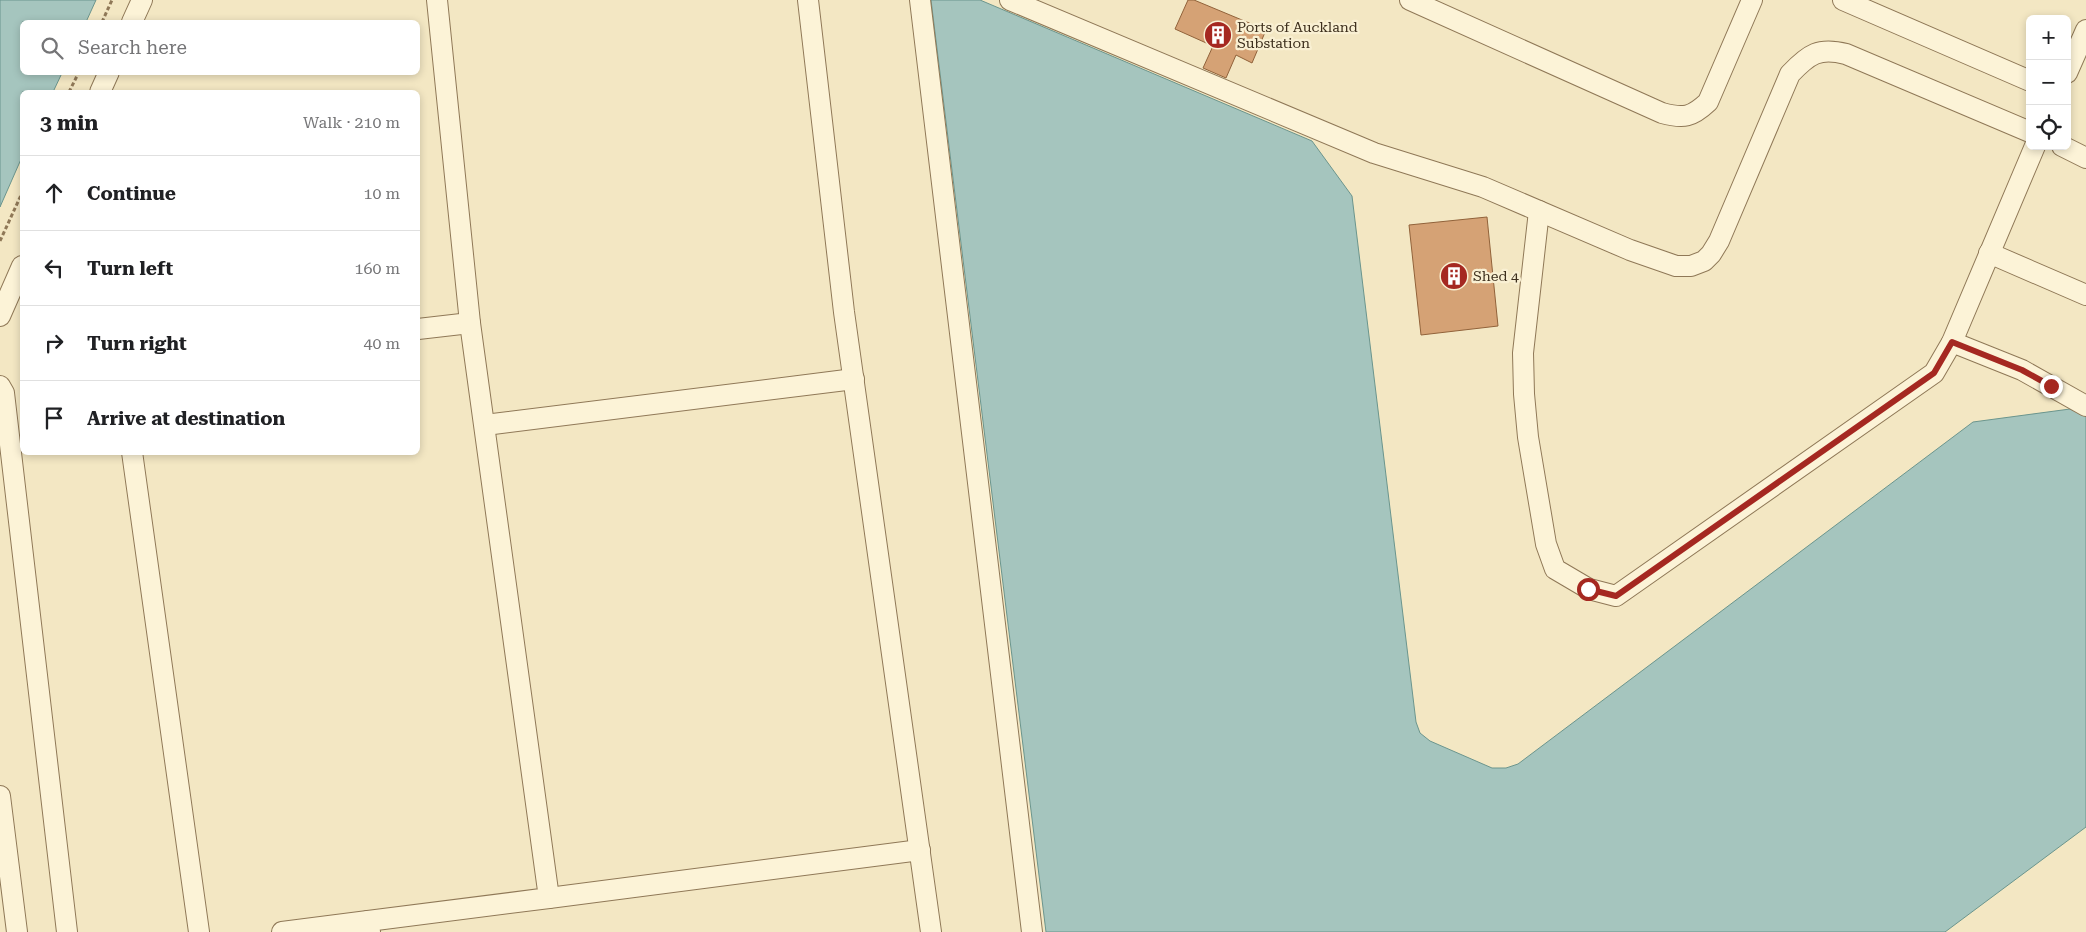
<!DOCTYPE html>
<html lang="en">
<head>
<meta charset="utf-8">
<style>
	body { margin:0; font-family:"Roboto Serif",serif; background:#f6f6f6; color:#202124 }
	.controls { position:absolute; right:15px; top:15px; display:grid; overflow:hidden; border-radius:8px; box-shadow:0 2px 8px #0003 }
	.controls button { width:45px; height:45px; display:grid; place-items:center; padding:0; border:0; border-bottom:1px solid #e0e0e0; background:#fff; color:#202124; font:25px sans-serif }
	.stop { position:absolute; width:15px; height:15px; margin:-11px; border:4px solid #a52821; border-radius:50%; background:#fff }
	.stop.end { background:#a52821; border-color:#fff; box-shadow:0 1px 5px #0008 }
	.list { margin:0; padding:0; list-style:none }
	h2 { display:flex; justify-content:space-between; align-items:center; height:65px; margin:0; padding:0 20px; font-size:21px }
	h2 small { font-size:16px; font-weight:400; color:#757577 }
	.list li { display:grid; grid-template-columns:32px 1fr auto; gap:15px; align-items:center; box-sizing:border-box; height:75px; padding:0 20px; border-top:1px solid #e0e0e0 }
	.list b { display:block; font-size:19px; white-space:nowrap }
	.list em { font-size:16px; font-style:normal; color:#757577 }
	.icon { flex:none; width:28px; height:28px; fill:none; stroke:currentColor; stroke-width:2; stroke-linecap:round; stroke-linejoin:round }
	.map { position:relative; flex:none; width:2086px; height:932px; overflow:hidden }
	.search { position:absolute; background:#fff; box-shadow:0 2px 8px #0003; left:20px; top:20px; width:400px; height:55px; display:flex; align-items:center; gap:12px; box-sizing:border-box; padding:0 18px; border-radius:8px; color:#757577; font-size:19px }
	.panel { position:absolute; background:#fff; box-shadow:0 2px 8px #0003; left:20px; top:90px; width:400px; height:365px; border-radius:8px }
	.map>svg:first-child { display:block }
	.water { fill:#a5c5be; stroke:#6b958d }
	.building { fill:#d5a275; stroke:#91623a }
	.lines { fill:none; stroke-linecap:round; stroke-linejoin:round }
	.minor-casing { stroke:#8f7857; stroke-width:22 }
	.path { stroke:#8f7857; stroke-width:3; stroke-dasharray:4 2.5; stroke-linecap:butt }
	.minor { stroke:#fcf3d7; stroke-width:20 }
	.route { stroke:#a52821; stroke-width:6 }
	.labels { text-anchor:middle; stroke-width:4.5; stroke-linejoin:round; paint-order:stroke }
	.poi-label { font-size:14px; fill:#3d2f1d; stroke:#f9f0d3; text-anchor:start }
</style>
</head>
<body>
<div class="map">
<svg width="2086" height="932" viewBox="0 0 2086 932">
	<rect width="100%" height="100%" fill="#f3e7c3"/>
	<g class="water">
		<path d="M0,0H96L86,22H22V72L62,73L53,92H22V157L0,207Z"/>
		<path d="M931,0H980L1312,141L1352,196L1416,722L1420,733L1430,741L1492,768H1506L1518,764L1973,422L2070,409L2086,416V827L1945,932H1046Z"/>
	</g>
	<g class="building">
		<path d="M1188,0H1194L1266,30L1252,63L1236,55L1226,78L1203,68L1213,46L1175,29Z"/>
		<path d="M1487,217L1498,326L1421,335L1409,225Z"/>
	</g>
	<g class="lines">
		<defs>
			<g id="minor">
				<path d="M808,0L844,312L931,932"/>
				<path d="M920,0L1032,932"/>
				<path d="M1010,0L1374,153L1483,187L1630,250L1676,266H1691L1704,261L1711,254L1719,241L1790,74C1809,54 1819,47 1846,54L2030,132"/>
				<path d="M1410,0L1662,113C1684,119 1692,117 1708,102L1752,0"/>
				<path d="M1843,0L2030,81"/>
				<path d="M132,22L142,0"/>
				<path d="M2067,73L2086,30"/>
				<path d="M100,92L109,72"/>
				<path d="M2062,146L2086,158"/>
				<path d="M1539,211L1523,353L1524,394L1528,437L1546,544L1555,569L1589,589L1616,596L1934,373L1952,342L2035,146"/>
				<path d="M1989,253L2086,295"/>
				<path d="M0,316L22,266"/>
				<path d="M418,329L470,323L437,0"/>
				<path d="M1952,342L2022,370L2086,406"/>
				<path d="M0,386L4,393L67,932"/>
				<path d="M485,425L854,379"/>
				<path d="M132,452L199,932"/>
				<path d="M0,796L17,932"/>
				<path d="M549,898L920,850"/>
				<path d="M368,921L549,898L470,323"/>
				<path d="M282,932L368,921L370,932"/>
			</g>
		</defs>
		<use href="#minor" class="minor-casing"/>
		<g class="path">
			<path d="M102,22L112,0"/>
			<path d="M69,92L79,72"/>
			<path d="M0,241L22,193"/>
		</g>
		<use href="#minor" class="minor"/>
	</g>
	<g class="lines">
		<path class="route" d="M1588,589L1616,596L1934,373L1952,342L2022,370L2051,386"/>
	</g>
	<defs>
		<symbol id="building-disc" viewBox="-11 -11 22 22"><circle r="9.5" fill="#a52821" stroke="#f9f0d3"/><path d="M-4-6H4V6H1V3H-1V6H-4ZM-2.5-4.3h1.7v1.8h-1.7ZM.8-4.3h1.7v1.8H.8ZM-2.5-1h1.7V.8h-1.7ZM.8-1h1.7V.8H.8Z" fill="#fff"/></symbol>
	</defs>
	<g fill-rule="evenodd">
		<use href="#building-disc" x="1202" y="19" width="32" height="32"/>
		<use href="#building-disc" x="1438" y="260" width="32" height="32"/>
	</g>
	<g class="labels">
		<g class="poi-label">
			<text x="1237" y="32">Ports of Auckland<tspan x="1237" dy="16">Substation</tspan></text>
			<text x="1473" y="281">Shed 4</text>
		</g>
	</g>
</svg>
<div class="controls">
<button>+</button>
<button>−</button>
<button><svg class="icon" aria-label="locate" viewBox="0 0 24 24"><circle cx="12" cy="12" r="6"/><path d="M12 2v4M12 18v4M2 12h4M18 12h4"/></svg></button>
</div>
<div class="stop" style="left:1588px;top:589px"></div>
<div class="stop end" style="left:2051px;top:386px"></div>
<div class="search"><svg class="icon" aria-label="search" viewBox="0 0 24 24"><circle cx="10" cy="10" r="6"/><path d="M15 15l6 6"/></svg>Search here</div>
<section class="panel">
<h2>3 min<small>Walk · 210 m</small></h2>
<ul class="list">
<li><svg class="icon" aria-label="ahead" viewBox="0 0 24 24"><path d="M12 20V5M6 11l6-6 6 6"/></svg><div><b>Continue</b></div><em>10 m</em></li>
<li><svg class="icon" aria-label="left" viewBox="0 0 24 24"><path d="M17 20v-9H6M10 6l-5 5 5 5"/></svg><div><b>Turn left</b></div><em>160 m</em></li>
<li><svg class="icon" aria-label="right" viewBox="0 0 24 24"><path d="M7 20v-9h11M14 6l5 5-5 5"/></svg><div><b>Turn right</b></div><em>40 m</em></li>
<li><svg class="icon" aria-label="arrive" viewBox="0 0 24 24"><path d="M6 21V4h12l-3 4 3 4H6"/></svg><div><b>Arrive at destination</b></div></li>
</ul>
</section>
</div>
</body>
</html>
